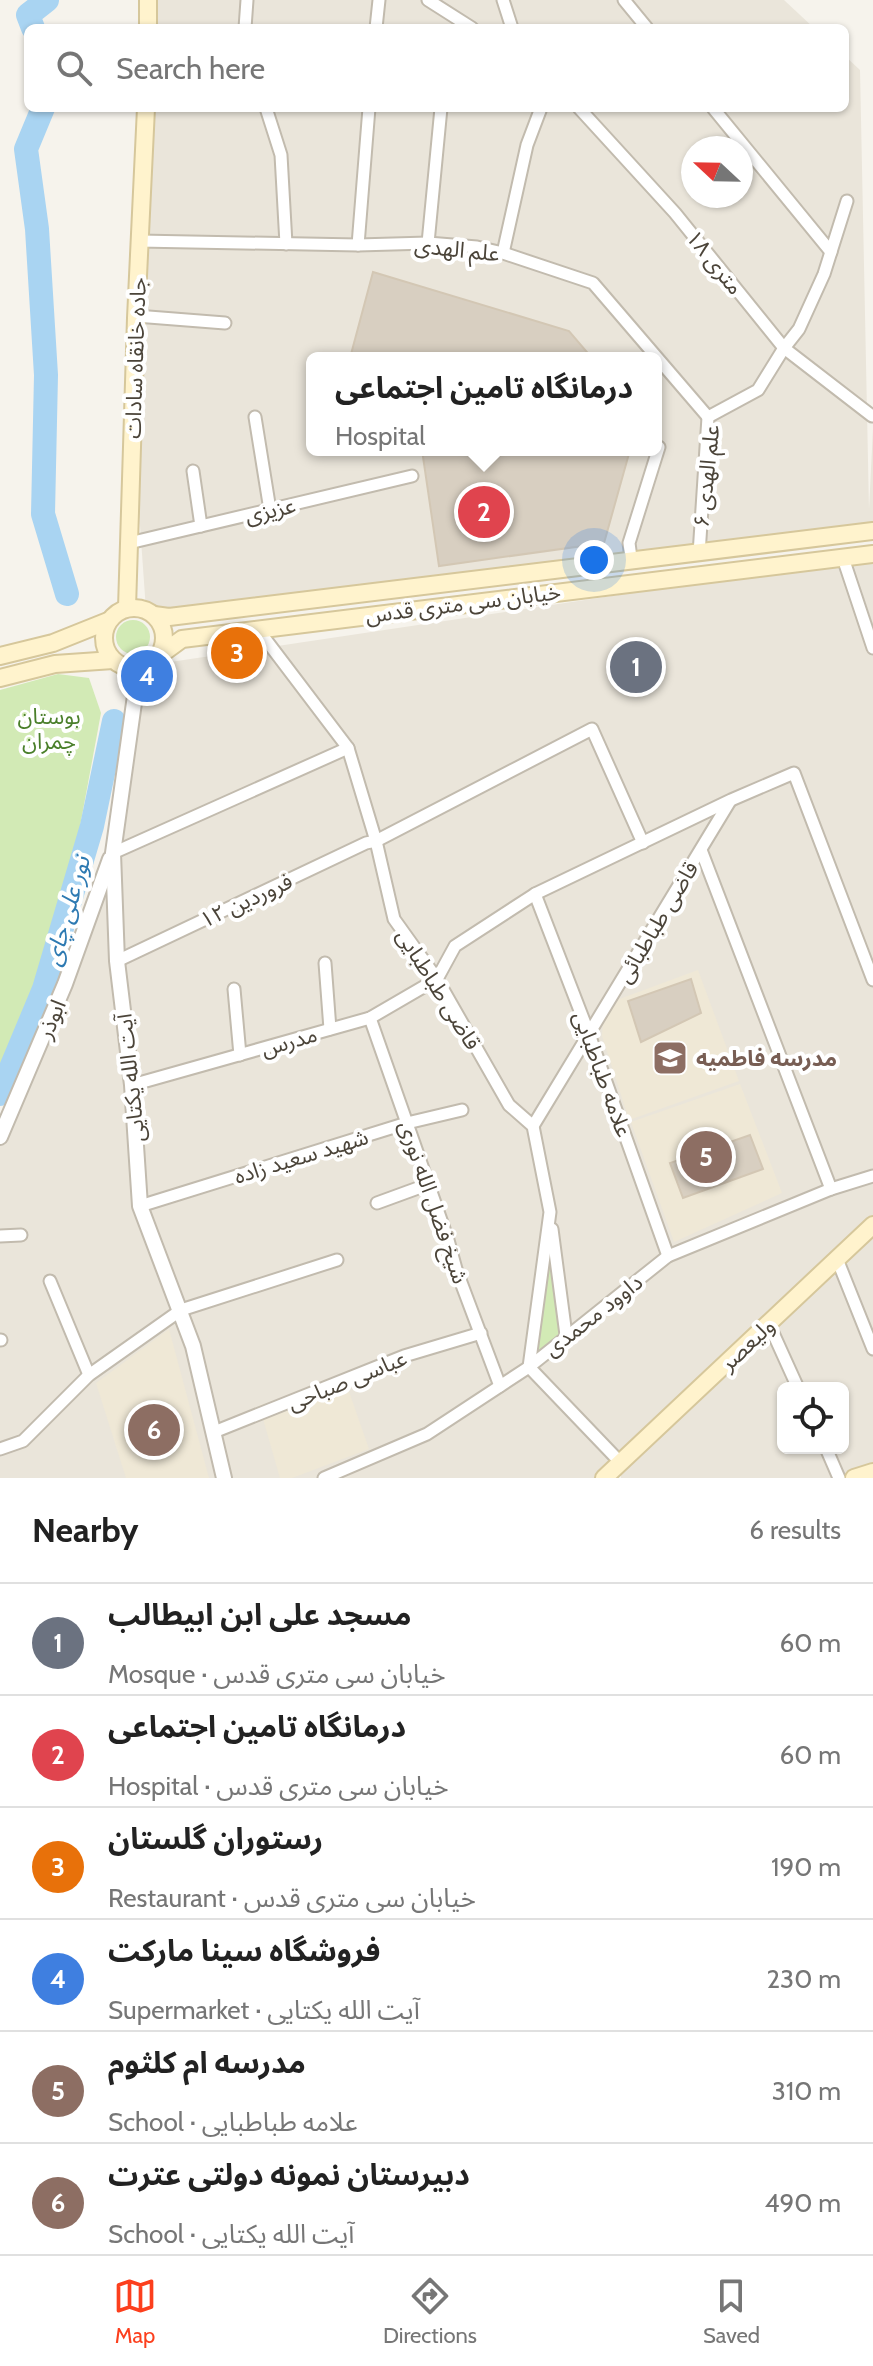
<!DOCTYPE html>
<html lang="en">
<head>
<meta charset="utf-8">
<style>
	body { margin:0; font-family:Cabin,"Noto Sans Arabic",sans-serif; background:#f6f6f6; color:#222 }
	.controls { position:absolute; right:24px; bottom:24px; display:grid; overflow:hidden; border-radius:12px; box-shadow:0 2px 6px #0004 }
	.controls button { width:72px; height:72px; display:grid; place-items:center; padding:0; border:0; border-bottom:2px solid #e0e0e0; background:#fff; color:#222; font:40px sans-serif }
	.compass { position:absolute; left:681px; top:136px; width:72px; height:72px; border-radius:50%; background:#fff; box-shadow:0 2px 6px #0004; rotate:292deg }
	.you { position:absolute; left:594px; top:560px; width:28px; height:28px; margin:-20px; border:6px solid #fff; border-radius:50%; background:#1a73e8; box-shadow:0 0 0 12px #1a73e833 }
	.badge { display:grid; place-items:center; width:52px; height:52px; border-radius:50%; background:#fc3f1d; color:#fff; font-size:26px; font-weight:700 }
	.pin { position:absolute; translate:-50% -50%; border:4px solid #fff; box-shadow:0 2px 8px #0006 }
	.popup { position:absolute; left:306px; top:352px; width:356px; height:104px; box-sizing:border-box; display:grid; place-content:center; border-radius:12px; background:#fff; filter:drop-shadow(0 2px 6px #0005); font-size:26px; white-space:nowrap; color:#767676 }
	.popup b { font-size:30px; color:#222 }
	.popup::after { content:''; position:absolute; left:50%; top:100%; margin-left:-16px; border:16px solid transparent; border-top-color:#fff }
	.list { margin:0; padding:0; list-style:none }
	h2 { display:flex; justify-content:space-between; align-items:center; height:104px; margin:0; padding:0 32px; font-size:34px }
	h2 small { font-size:26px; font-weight:400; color:#767676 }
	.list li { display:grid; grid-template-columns:52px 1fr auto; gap:24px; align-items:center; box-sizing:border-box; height:112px; padding:0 32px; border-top:2px solid #e0e0e0 }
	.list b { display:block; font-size:30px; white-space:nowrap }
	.list p { margin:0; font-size:26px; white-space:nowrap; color:#767676 }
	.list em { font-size:26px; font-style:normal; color:#767676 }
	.icon { flex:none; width:44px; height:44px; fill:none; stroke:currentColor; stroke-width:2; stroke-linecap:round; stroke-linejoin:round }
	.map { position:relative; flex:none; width:873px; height:1478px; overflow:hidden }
	.search { position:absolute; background:#fff; box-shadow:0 2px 6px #0004; left:24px; right:24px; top:24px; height:88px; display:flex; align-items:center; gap:20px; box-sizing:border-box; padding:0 28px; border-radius:12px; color:#767676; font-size:30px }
	.sheet { height:776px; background:#fff }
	nav { display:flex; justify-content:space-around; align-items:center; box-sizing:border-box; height:112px; border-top:2px solid #e0e0e0; background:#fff; font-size:22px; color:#767676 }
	nav a { display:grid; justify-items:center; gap:4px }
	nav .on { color:#fc3f1d }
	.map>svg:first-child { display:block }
	.residential { fill:#eae5da; fill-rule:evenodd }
	.education { fill:#efe8d6 }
	.green { fill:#d2eab5 }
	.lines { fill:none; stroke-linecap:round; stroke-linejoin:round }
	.river { stroke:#a9d4f2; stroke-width:24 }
	.building { fill:#d8cfc1; stroke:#d3c7b4; stroke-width:2 }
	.minor-casing { stroke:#c2bbae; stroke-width:15 }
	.tertiary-casing { stroke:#c2bbae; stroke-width:18 }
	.secondary-casing { stroke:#d6c79b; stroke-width:20 }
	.minor { stroke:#fff; stroke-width:11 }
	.tertiary { stroke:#fff; stroke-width:14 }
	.secondary { stroke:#fff3cd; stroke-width:16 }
	.labels { text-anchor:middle; stroke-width:8; stroke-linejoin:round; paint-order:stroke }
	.street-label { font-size:22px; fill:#4b4439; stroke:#fff }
	.park-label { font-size:22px; fill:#4a7f2a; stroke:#fff }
	.education-label { font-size:22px; font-weight:bold; fill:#785e54; stroke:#fff; text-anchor:start }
	.water-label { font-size:24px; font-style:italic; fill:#2e7ab2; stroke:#fff }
</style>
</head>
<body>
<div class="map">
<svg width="873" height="1478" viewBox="0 0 873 1478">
	<rect width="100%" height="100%" fill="#f6f3ec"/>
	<g class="residential">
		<path d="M144,0H784L814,28H143Z"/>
		<path d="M845,56L860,70L869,509L873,429V531L571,566L146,610L133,427L142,108H845ZM693,148H741V196H693ZM312,358H656V450H312Z"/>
		<path d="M873,557V1473L857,1478H621L620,1464L601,1478H0V1137L113,853L130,668ZM783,1388H843V1448H783Z"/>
	</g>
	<g class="education">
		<path d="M698,970L739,1081L629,1120L602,1036L603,1021L614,1001Z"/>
		<path d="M740,1084L782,1193L674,1242L631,1122Z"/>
		<path d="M169,1329L209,1478H126L96,1383Z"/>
		<path d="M346,1383L369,1449L292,1478H280L259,1405Z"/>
	</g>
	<g class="green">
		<circle cx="133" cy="637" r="17"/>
		<path d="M58,674L89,678L101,713L66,902L0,1077V690Z"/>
		<path d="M551,1239L561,1333L534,1355Z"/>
	</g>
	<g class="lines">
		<g class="river">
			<path d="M33,28L28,15L47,0"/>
			<path d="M43,108L26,149L37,229L46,375L43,514L67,594"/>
			<path d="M0,1094L44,989L92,826L114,721"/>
		</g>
	</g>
	<g class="building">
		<path d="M373,272L569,331L592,358H350Z"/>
		<path d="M422,450H630L604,543L439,566Z"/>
		<path d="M691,979L701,1013L641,1042L628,1001Z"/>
		<path d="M750,1135L763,1169L683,1198L670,1163Z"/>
	</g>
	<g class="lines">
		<defs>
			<g id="minor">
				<path d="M428,0L472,28"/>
				<path d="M503,0L512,28"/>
				<path d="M624,0L647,28"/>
				<path d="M245,28L247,0"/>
				<path d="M376,28L379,0"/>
				<path d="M266,108L281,155L286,244"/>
				<path d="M579,108L675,213L784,348L872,416"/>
				<path d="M713,108L831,252"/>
				<path d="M139,241L358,245L428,243L477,247L503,253L593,283L708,417"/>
				<path d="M428,243L441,108"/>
				<path d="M358,245L369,108"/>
				<path d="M503,253L527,145L541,108"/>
				<path d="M136,316L225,323"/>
				<path d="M255,417L270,510"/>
				<path d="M708,417L758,390L784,348L799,329L824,274L847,201"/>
				<path d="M193,471L201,526"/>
				<path d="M129,543L412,476"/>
				<path d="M699,554L708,417"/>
				<path d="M631,558L629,543L659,447"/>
				<path d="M843,558L873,648"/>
				<path d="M257,628L348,748L376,841L394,919L437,979L509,1105L533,1126L550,1212L529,1367"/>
				<path d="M701,850L831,1189"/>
				<path d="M113,853L348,748"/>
				<path d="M535,894L589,1034L668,1256"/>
				<path d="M117,961L366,843L376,841L592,729L643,843"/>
				<path d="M325,963L330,1029"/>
				<path d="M437,979L455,946L535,894L731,800L794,773L873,980"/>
				<path d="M234,989L240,1055"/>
				<path d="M370,1018L448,1240L456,1269L500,1386"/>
				<path d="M132,1085L370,1018L437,979"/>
				<path d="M533,1126L730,801"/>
				<path d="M377,1203L429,1184"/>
				<path d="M140,1206L407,1123L462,1110"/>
				<path d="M552,1229L566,1335"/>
				<path d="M0,1236L21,1235"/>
				<path d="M837,1259L873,1349"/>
				<path d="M50,1281L89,1375"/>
				<path d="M769,1324L798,1388"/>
				<path d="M0,1340H1"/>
				<path d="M529,1367L620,1462"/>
				<path d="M214,1432L404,1356L481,1333"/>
				<path d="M826,1448L839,1478"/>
				<path d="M0,1449L23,1441L89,1375L181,1310L337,1260"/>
				<path d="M324,1478L427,1434L529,1367L668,1256L831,1189L873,1176"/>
			</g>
			<g id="tertiary">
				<path d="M139,667L113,853L117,961L132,1085L140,1206L193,1346L224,1478"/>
				<path d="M0,1137L65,984L110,859"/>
			</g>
			<g id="secondary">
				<path d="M148,28V0"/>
				<path d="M127,608L136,318L146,108"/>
				<circle cx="134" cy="638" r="30"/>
				<path d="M154,615L169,617L873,531"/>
				<path d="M0,656L53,643L108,621"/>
				<path d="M156,658L182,639L873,554"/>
				<path d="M0,678L55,664L113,660"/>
				<path d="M604,1478L873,1225"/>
				<path d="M854,1478L873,1472"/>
			</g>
		</defs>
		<use href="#minor" class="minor-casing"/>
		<use href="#tertiary" class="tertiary-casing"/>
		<use href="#secondary" class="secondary-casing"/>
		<use href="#minor" class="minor"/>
		<use href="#tertiary" class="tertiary"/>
		<use href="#secondary" class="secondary"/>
	</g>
	<defs>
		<symbol id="school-square" viewBox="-11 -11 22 22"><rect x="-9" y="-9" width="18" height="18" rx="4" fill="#8d6e63" stroke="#fff"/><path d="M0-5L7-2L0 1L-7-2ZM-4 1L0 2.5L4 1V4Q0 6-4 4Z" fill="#fff"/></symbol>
	</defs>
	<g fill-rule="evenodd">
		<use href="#school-square" x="650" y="1038" width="40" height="40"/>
	</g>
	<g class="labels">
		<g class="street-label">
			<text transform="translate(457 249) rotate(6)" y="8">علم الهدی</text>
			<text transform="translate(715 262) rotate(51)" y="8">۱۸ متری</text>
			<text transform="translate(135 358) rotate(-88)" y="8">جاده خانقاه سادات</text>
			<text transform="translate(706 476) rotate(-84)" y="8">علم الهدی ۶</text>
			<text transform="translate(270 510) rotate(-13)" y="8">عزیزی</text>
			<text transform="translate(463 603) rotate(-7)" y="8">خیابان سی متری قدس</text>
			<text transform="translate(246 900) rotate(-25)" y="8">۱۲ فروردین</text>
			<text transform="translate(657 922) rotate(-59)" y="8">قاضی طباطبائی</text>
			<text transform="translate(439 989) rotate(58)" y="8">قاضی طباطبایی</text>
			<text transform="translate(51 1019) rotate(-67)" y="8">ابوذر</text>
			<text transform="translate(289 1041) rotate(-16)" y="8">مدرس</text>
			<text transform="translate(603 1074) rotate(70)" y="8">علامه طباطبایی</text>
			<text transform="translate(130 1078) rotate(-96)" y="8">آیت الله یکتایی</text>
			<text transform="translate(301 1156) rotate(-17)" y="8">شهید سعید زاده</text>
			<text transform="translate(434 1202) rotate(71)" y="8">شیخ فضل الله نوری</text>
			<text transform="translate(593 1315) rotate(-38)" y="8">داوود محمدی</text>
			<text transform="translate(747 1344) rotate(-43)" y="8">ولیعصر</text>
			<text transform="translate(347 1380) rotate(-22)" y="8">عباسی صباحی</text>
		</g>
		<g class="park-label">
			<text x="49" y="724">بوستان<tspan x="49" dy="25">چمران</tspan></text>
		</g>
		<g class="education-label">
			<text x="696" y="1066">مدرسه فاطمیه</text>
		</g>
		<g class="water-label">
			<text transform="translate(67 911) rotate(-74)" y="8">نور علی چای</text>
		</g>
	</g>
</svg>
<div class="controls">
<button><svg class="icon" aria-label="locate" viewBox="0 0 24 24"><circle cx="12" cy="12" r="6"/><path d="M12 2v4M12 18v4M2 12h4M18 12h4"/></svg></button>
</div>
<svg class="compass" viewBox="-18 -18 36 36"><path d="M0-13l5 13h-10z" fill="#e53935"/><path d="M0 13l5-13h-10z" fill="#767676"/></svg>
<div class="you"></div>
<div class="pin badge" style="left:636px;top:667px;background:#6b7280">1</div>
<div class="pin badge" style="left:484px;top:512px;background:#e0444e">2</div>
<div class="popup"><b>درمانگاه تامین اجتماعی</b>Hospital</div>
<div class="pin badge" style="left:237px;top:653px;background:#e8710a">3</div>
<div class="pin badge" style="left:147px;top:676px;background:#3f7fe0">4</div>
<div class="pin badge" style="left:706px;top:1157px;background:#8d6e63">5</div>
<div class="pin badge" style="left:154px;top:1430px;background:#8d6e63">6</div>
<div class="search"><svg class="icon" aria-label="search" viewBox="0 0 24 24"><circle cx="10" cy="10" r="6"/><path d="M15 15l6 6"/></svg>Search here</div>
</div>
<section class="sheet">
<h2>Nearby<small>6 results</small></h2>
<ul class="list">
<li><span class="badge" style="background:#6b7280">1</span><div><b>مسجد علی ابن ابیطالب</b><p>Mosque · خیابان سی متری قدس</p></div><em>60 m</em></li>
<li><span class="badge" style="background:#e0444e">2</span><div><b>درمانگاه تامین اجتماعی</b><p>Hospital · خیابان سی متری قدس</p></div><em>60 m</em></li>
<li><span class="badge" style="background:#e8710a">3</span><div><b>رستوران گلستان</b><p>Restaurant · خیابان سی متری قدس</p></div><em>190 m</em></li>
<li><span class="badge" style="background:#3f7fe0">4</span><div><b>فروشگاه سینا مارکت</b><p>Supermarket · آیت الله یکتایی</p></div><em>230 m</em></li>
<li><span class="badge" style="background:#8d6e63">5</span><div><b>مدرسه ام کلثوم</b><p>School · علامه طباطبایی</p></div><em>310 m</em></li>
<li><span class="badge" style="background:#8d6e63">6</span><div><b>دبیرستان نمونه دولتی عترت</b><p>School · آیت الله یکتایی</p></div><em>490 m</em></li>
</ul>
</section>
<nav>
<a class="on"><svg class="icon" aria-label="map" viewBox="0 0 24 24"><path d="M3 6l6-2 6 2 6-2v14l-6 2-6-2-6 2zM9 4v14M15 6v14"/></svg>Map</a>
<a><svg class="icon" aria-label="directions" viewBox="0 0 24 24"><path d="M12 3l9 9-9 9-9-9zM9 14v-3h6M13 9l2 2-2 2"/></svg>Directions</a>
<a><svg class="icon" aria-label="saved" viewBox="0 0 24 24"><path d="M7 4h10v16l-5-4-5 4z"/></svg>Saved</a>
</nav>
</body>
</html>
